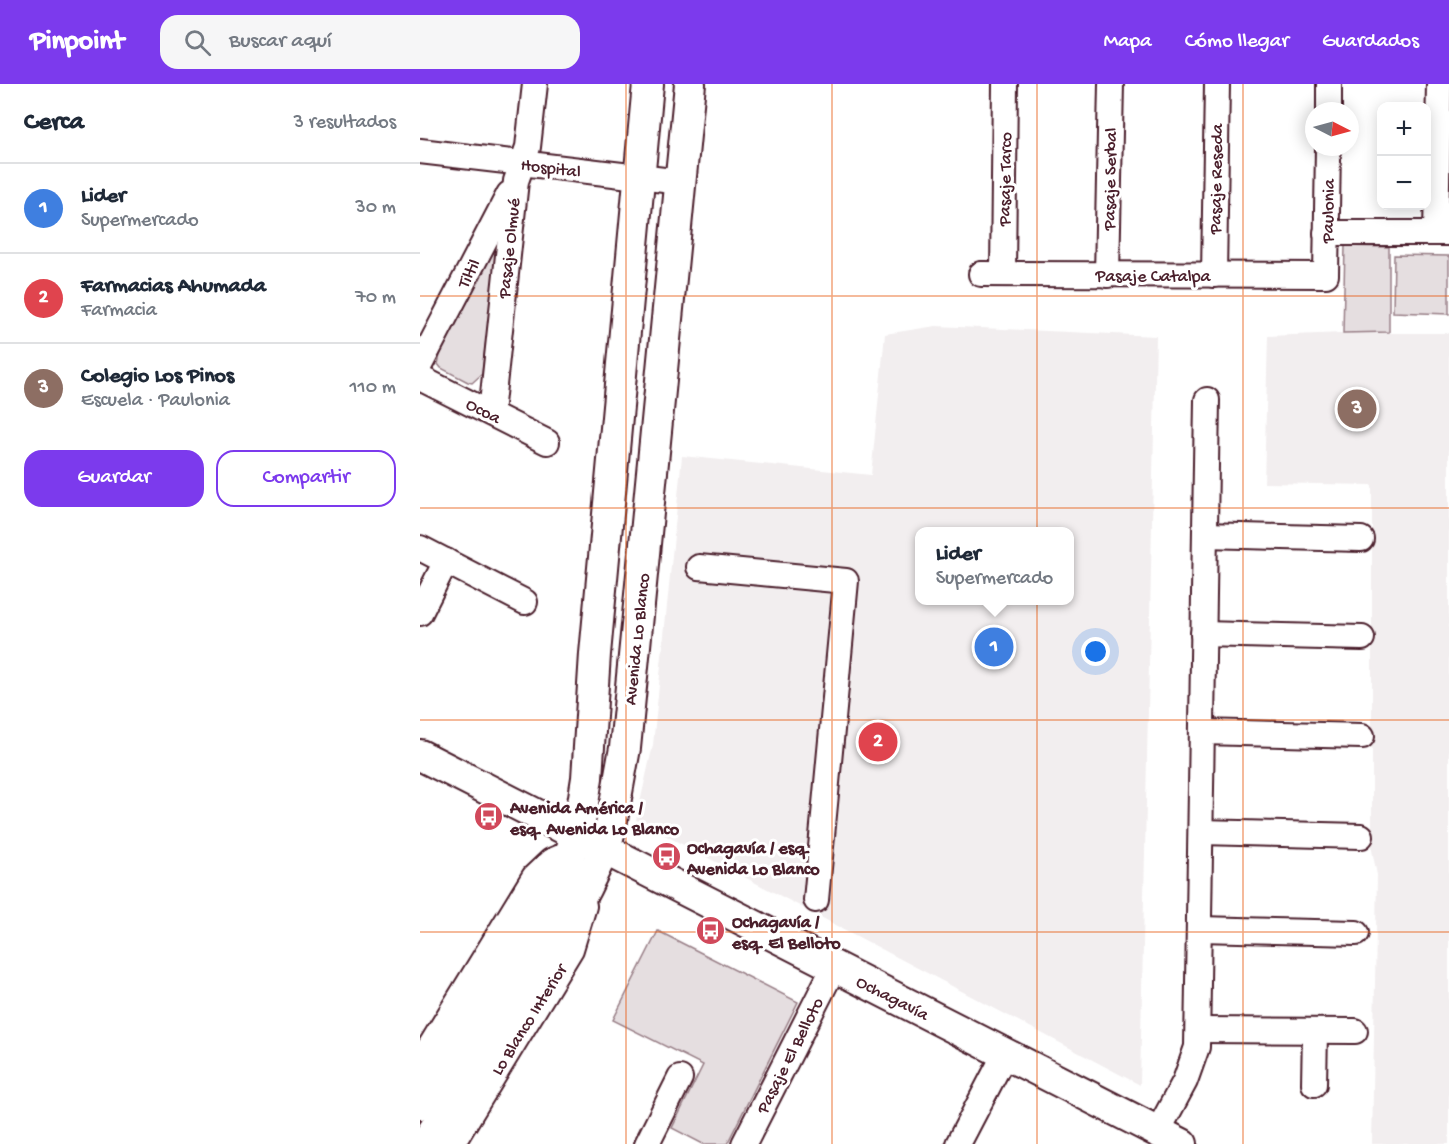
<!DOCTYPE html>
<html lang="es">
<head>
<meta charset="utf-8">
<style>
	body { margin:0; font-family:"Gochi Hand",sans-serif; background:#f6f6f7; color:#1f2937 }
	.controls { position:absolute; right:18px; top:18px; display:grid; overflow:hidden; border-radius:12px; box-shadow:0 3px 15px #0003 }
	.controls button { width:54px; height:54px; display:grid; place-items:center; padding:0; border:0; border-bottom:2px solid #e0e1e3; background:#fff; color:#1f2937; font:30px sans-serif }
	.compass { position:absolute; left:885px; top:18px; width:54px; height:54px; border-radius:50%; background:#fff; box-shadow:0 3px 15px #0003; rotate:96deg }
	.you { position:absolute; left:676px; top:568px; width:21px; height:21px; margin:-15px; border:4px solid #fff; border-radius:50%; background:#1a73e8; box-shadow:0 0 0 9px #1a73e833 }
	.badge { display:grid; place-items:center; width:39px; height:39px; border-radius:50%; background:#7c3aed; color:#fff; font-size:20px; font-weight:700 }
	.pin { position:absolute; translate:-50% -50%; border:3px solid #fff; box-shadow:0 2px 6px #0006 }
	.popup { position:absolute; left:495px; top:443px; width:159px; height:78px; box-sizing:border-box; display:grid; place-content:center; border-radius:12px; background:#fff; filter:drop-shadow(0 2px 4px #0005); font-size:20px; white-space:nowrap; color:#747a83 }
	.popup b { font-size:22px; color:#1f2937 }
	.popup::after { content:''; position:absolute; left:50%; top:100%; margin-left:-12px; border:12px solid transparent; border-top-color:#fff }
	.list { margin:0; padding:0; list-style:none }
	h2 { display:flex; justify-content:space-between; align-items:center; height:78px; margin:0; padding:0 24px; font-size:26px }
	h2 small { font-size:20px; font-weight:400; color:#747a83 }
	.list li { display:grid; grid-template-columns:39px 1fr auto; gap:18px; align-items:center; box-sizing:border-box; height:90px; padding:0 24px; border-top:2px solid #e0e1e3 }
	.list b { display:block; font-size:22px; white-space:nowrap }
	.list p { margin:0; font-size:20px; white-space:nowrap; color:#747a83 }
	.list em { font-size:20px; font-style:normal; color:#747a83 }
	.actions { display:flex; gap:12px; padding:18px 24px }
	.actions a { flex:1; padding:14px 0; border:2px solid #7c3aed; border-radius:18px; text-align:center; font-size:21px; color:#7c3aed }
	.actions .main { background:#7c3aed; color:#fff }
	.icon { flex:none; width:33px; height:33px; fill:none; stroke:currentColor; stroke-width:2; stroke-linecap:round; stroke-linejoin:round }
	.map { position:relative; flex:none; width:1029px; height:1060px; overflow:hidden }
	header { display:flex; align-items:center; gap:36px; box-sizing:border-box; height:84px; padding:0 30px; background:#7c3aed; color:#fff }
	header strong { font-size:28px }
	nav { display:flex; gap:33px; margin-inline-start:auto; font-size:21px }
	.search { width:420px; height:54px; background:#f6f6f7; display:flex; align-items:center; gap:15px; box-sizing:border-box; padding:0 21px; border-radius:18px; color:#747a83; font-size:22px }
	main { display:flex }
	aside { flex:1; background:#fff }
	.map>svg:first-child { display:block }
	.built { fill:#f2eeef; fill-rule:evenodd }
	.green { fill:#e5dee0; stroke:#987e86; stroke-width:1.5 }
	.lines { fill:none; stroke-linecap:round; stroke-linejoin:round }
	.minor-casing { stroke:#4a1f2b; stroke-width:28 }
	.major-casing { stroke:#4a1f2b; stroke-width:34 }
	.minor { stroke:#fff; stroke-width:24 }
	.major { stroke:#fff; stroke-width:30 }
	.grid { fill:none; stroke:#e8590c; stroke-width:1.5; stroke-opacity:0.55 }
	.labels { text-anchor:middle; stroke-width:6; stroke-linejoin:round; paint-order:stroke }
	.street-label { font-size:18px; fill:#4a1f2b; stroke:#fff }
	.poi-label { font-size:18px; font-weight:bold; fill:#4a1f2b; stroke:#fff; text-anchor:start }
</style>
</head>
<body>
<header>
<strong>Pinpoint</strong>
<div class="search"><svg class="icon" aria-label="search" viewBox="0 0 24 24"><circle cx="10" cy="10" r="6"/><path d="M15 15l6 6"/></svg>Buscar aquí</div>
<nav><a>Mapa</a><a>Cómo llegar</a><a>Guardados</a></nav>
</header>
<main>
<aside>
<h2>Cerca<small>3 resultados</small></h2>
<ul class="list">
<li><span class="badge" style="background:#3f7fe0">1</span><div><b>Lider</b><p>Supermercado</p></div><em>30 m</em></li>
<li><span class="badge" style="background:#e0444e">2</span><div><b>Farmacias Ahumada</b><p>Farmacia</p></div><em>70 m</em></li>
<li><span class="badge" style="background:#8d6e63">3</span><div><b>Colegio Los Pinos</b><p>Escuela · Paulonia</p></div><em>110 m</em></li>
</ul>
<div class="actions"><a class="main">Guardar</a><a>Compartir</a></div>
</aside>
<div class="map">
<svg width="1029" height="1060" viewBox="0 0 1029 1060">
	<rect width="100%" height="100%" fill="#fff"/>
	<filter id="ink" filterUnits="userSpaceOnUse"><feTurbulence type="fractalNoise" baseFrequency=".0167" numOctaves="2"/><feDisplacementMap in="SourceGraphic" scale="12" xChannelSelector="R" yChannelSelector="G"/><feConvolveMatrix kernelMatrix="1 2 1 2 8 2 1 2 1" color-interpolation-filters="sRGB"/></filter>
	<g filter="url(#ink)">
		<g class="built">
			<path d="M516,242L736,252L720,1001L216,736L233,661L262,372L451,391L465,250ZM499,448H649V516H499Z"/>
			<path d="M923,249H1029V1060H952L957,791L952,766V401L844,399L848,252Z"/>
		</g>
		<g class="green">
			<path d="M77,162L62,290L52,299L48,298L21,284L18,280L20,271L70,163Z"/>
			<path d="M925,162L969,163V248L923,249Z"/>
			<path d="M974,171L1029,172V230L973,228Z"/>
			<path d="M238,847L378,918L307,1060H283L252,1044L283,981L193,936Z"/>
		</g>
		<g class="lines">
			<defs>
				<g id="minor">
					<path d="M909,27V0"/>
					<path d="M0,67L261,98"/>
					<path d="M906,149H1029"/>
					<path d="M1016,149L1019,0"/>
					<path d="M561,190L906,191L908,63"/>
					<path d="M583,190L585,0"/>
					<path d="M687,191L691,0"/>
					<path d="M794,191L797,0"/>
					<path d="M0,281L89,110"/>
					<path d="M0,294L127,358"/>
					<path d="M71,329L96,97L108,63L115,0"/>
					<path d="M785,451L941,455"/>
					<path d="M0,464L105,518"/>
					<path d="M279,483L426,497L396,816"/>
					<path d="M0,529L26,477"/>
					<path d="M783,550L942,554"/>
					<path d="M782,648L942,652"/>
					<path d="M781,748L941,752"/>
					<path d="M779,845L936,849"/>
					<path d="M778,946L935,947"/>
					<path d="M0,979L114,793L131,777L150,769"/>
					<path d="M894,1000L895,947"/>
					<path d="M738,1047L765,997L777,963L787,316"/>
					<path d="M32,1060L151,865L164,822"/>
					<path d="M227,1060L260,994"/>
					<path d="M324,1060L414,883"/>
					<path d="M538,1060L585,970"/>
				</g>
				<g id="major">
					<path d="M0,671L762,1060"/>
					<path d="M0,1020L128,818L158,751L167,694L175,570L228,0"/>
					<path d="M5,1060L146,841L166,803L184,766L190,747L205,664L270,0"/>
				</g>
			</defs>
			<use href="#minor" class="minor-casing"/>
			<use href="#major" class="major-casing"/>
			<use href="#minor" class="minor"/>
			<use href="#major" class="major"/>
		</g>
	</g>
	<path class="grid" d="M206,0V1060M412,0V1060M617,0V1060M823,0V1060M0,212H1029M0,424H1029M0,636H1029M0,848H1029"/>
	<defs>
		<symbol id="bus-disc" viewBox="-11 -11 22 22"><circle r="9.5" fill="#d1495b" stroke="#fff"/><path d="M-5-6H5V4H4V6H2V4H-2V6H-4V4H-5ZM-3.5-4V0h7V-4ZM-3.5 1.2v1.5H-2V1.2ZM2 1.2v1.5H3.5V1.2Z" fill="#fff"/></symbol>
	</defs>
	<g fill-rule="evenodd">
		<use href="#bus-disc" x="52" y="716" width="33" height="33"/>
		<use href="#bus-disc" x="230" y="756" width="33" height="33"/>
		<use href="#bus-disc" x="274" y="830" width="33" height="33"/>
	</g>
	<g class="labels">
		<g class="street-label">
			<text transform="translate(131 83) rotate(7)" y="6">Hospital</text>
			<text transform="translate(584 95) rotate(-89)" y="6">Pasaje Tarco</text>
			<text transform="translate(689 95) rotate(-89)" y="6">Pasaje Serbal</text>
			<text transform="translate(795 95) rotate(-89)" y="6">Pasaje Reseda</text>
			<text transform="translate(907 127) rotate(-89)" y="6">Paulonia</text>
			<text transform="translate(88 164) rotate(-84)" y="6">Pasaje Olmué</text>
			<text transform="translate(48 189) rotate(-63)" y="6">Tiltil</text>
			<text x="733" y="197">Pasaje Catalpa</text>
			<text transform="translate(64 326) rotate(27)" y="6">Ocoa</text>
			<text transform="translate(216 555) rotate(-84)" y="6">Avenida Lo Blanco</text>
			<text transform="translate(473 913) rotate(27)" y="6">Ochagavía</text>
			<text transform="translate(108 935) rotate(-58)" y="6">Lo Blanco Interior</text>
			<text transform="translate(369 971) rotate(-63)" y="6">Pasaje El Belloto</text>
		</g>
		<g class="poi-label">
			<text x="90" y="729">Avenida América /<tspan x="90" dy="21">esq. Avenida Lo Blanco</tspan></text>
			<text x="267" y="769">Ochagavía / esq.<tspan x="267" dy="21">Avenida Lo Blanco</tspan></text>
			<text x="312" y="843">Ochagavía /<tspan x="312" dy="21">esq. El Belloto</tspan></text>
		</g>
	</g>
</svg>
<div class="controls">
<button>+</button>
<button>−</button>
</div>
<svg class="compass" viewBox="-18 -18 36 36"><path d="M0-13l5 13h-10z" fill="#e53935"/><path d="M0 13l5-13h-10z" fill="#747a83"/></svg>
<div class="you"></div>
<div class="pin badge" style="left:574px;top:563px;background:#3f7fe0">1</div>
<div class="popup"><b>Lider</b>Supermercado</div>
<div class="pin badge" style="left:458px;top:658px;background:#e0444e">2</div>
<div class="pin badge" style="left:937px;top:325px;background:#8d6e63">3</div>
</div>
</main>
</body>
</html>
